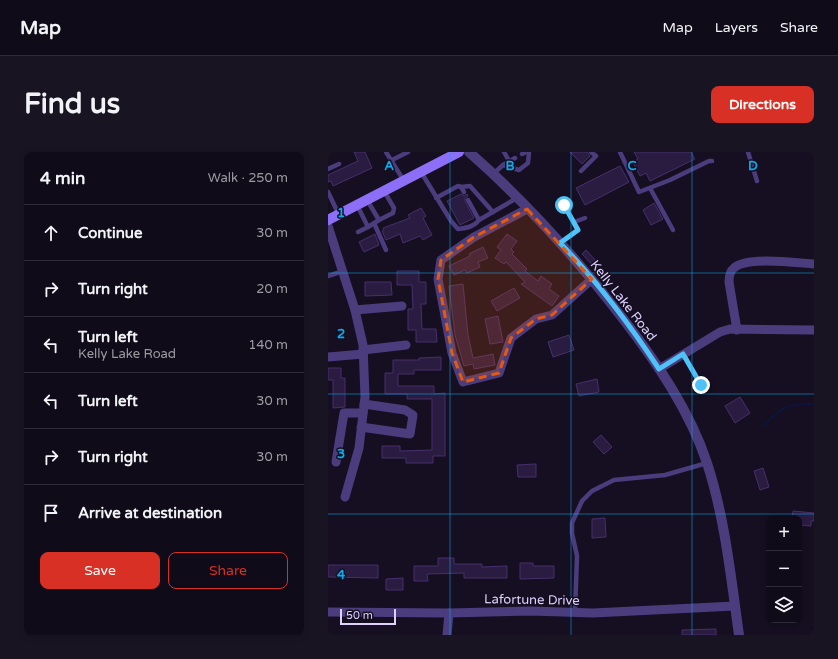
<!DOCTYPE html>
<html lang="en">
<head>
<meta charset="utf-8">
<style>
	body { margin:0; font-family:"Varela Round",sans-serif; background:#191422; color:#f1f3f6 }
	.controls { position:absolute; right:12px; bottom:12px; display:grid; overflow:hidden; border-radius:8px; box-shadow:0 2px 6px #0003 }
	.controls button { width:36px; height:36px; display:grid; place-items:center; padding:0; border:0; border-bottom:1px solid #302b38; background:#100b19; color:#f1f3f6; font:20px sans-serif }
	.scale { position:absolute; left:12px; bottom:10px; width:56px; box-sizing:border-box; padding-left:4px; border:2px solid #ded1fc; border-top:0; font-size:11px; line-height:14px; white-space:nowrap; color:#ded1fc; -webkit-text-stroke:3px #150f21; paint-order:stroke }
	.stop { position:absolute; width:12px; height:12px; margin:-9px; border:3px solid #4fc3f7; border-radius:50%; background:#fff }
	.stop.end { background:#4fc3f7; border-color:#fff; box-shadow:0 1px 4px #0008 }
	.list { margin:0; padding:0; list-style:none }
	h2 { display:flex; justify-content:space-between; align-items:center; height:52px; margin:0; padding:0 16px; font-size:17px }
	h2 small { font-size:13px; font-weight:400; color:#9c9ba2 }
	.list li { display:grid; grid-template-columns:26px 1fr auto; gap:12px; align-items:center; box-sizing:border-box; height:56px; padding:0 16px; border-top:1px solid #302b38 }
	.list b { display:block; font-size:15px; white-space:nowrap }
	.list p { margin:0; font-size:13px; white-space:nowrap; color:#9c9ba2 }
	.list em { font-size:13px; font-style:normal; color:#9c9ba2 }
	.actions { display:flex; gap:8px; padding:12px 16px }
	.actions a { flex:1; padding:9px 0; border:1px solid #d93025; border-radius:8px; text-align:center; font-size:14px; color:#d93025 }
	.actions .main { background:#d93025; color:#fff }
	.icon { flex:none; width:22px; height:22px; fill:none; stroke:currentColor; stroke-width:2; stroke-linecap:round; stroke-linejoin:round }
	.map { position:relative; flex:none; width:486px; height:483px; overflow:hidden; border-radius:8px }
	header { display:flex; align-items:center; gap:24px; box-sizing:border-box; height:56px; padding:0 20px; background:#100b19; border-bottom:1px solid #302b38 }
	header strong { font-size:19px }
	nav { display:flex; gap:22px; margin-inline-start:auto; font-size:14px }
	.intro { display:flex; align-items:center; justify-content:space-between; box-sizing:border-box; height:96px; padding:0 24px }
	h1 { margin:0; font-size:28px }
	.button { padding:10px 18px; border-radius:8px; background:#d93025; color:#fff; font-size:14px; font-weight:700 }
	main { display:flex; gap:24px; padding:0 24px }
	aside { flex:1; background:#100b19; border-radius:8px; box-shadow:0 2px 6px #0003 }
	.map>svg:first-child { display:block }
	.lines { fill:none; stroke-linecap:round; stroke-linejoin:round }
	.stream { stroke:#0c143c; stroke-width:2 }
	.building { fill:#2a1c41; stroke:#472f6b }
	.service { stroke:#4b3c7d; stroke-width:4.5 }
	.minor { stroke:#4b3c7d; stroke-width:9 }
	.tertiary { stroke:#4b3c7d; stroke-width:10 }
	.secondary { stroke:#8c6ef7; stroke-width:10 }
	.route { stroke:#4fc3f7; stroke-width:5 }
	.marked { fill:#e8590c; fill-opacity:0.2; stroke:#e8590c; stroke-width:3; stroke-dasharray:8 5; stroke-linejoin:round }
	.grid { fill:none; stroke:#0dabec; stroke-width:1; stroke-opacity:0.55 }
	.labels { text-anchor:middle; stroke-width:3; stroke-linejoin:round; paint-order:stroke }
	.street-label { font-size:13px; fill:#ded1fc; stroke:#150f21 }
	.grid-label { font-size:13px; text-anchor:middle; font-weight:bold; fill:#0dabec; stroke:#150f21; stroke-width:3; stroke-linejoin:round; paint-order:stroke }
</style>
</head>
<body>
<header>
<strong>Map</strong>
<nav><a>Map</a><a>Layers</a><a>Share</a></nav>
</header>
<div class="intro"><h1>Find us</h1><a class="button">Directions</a></div>
<main>
<aside>
<h2>4 min<small>Walk · 250 m</small></h2>
<ul class="list">
<li><svg class="icon" aria-label="ahead" viewBox="0 0 24 24"><path d="M12 20V5M6 11l6-6 6 6"/></svg><div><b>Continue</b></div><em>30 m</em></li>
<li><svg class="icon" aria-label="right" viewBox="0 0 24 24"><path d="M7 20v-9h11M14 6l5 5-5 5"/></svg><div><b>Turn right</b></div><em>20 m</em></li>
<li><svg class="icon" aria-label="left" viewBox="0 0 24 24"><path d="M17 20v-9H6M10 6l-5 5 5 5"/></svg><div><b>Turn left</b><p>Kelly Lake Road</p></div><em>140 m</em></li>
<li><svg class="icon" aria-label="left" viewBox="0 0 24 24"><path d="M17 20v-9H6M10 6l-5 5 5 5"/></svg><div><b>Turn left</b></div><em>30 m</em></li>
<li><svg class="icon" aria-label="right" viewBox="0 0 24 24"><path d="M7 20v-9h11M14 6l5 5-5 5"/></svg><div><b>Turn right</b></div><em>30 m</em></li>
<li><svg class="icon" aria-label="arrive" viewBox="0 0 24 24"><path d="M6 21V4h12l-3 4 3 4H6"/></svg><div><b>Arrive at destination</b></div></li>
</ul>
<div class="actions"><a class="main">Save</a><a>Share</a></div>
</aside>
<div class="map">
<svg width="486" height="483" viewBox="0 0 486 483">
	<rect width="100%" height="100%" fill="#150f21"/>
	<g class="lines">
		<path class="stream" d="M434,275C454,255 457,252 486,252"/>
	</g>
	<g class="building">
		<path d="M26,0H37L44,16L5,34L3,29L0,30V23L30,9Z"/>
		<path d="M242,0H259L262,4L254,12Z"/>
		<path d="M306,0H363L367,7L322,29L318,21L312,24L305,10L310,7Z"/>
		<path d="M292,14L301,30L257,53L248,36Z"/>
		<path d="M133,42L136,44L139,42L140,44L137,46V49L146,66L132,73L119,49Z"/>
		<path d="M326,51L335,67L323,73L315,58Z"/>
		<path d="M93,56L98,64L95,66L104,83L95,88L92,84L75,91L72,82L58,88L54,79L56,78L55,76L82,66L80,63Z"/>
		<path d="M47,82L51,93L36,100L31,90Z"/>
		<path d="M179,82L189,89L183,97L186,100L184,102L199,117L197,119L210,129L213,124L224,132L221,137L231,144L224,154L193,132L197,130L178,110L176,112L167,106L173,98L169,95Z"/>
		<path d="M155,95L160,106L150,110L152,115L139,121L137,118L126,123L121,114L142,104L141,102Z"/>
		<path d="M258,98L271,112L267,116L254,102Z"/>
		<path d="M69,119H91V130H98V152H93L94,177H108L109,190H88V178H80V157H85L84,133H69Z"/>
		<path d="M37,130H63L64,143L37,144Z"/>
		<path d="M135,132L140,183L145,206L165,202L167,213L146,217L145,212L136,214L127,183L121,134Z"/>
		<path d="M186,136L192,146L169,159L163,149Z"/>
		<path d="M170,164L175,190L162,192L157,167Z"/>
		<path d="M241,183L246,198L225,205L220,190Z"/>
		<path d="M113,205V218H86V222H70V234H106V242L117,241V304H105V311H78V306H54V294H72V299L104,298V247H79V242H57V221H65V208H91V206Z"/>
		<path d="M0,216H13V226H17V255L5,256V228H0Z"/>
		<path d="M269,227L271,240L251,244L248,232Z"/>
		<path d="M412,245L422,261L407,271L397,254Z"/>
		<path d="M273,283L284,295L276,302L265,290Z"/>
		<path d="M208,312V325H190L189,313Z"/>
		<path d="M435,316L441,335L432,338L426,319Z"/>
		<path d="M465,359L486,361V369H483V374L471,373V366H464Z"/>
		<path d="M277,366L278,385L264,386V367Z"/>
		<path d="M110,406H126V412H154V415L179,414V426H136V421L99,422L100,429H86V414H110Z"/>
		<path d="M192,411H205V414H226V426L192,427Z"/>
		<path d="M0,413H50V426L0,425Z"/>
		<path d="M75,426V438H58V427Z"/>
		<path d="M388,477V483H354V478Z"/>
	</g>
	<g class="lines">
		<g class="service">
			<path d="M58,0L76,29"/>
			<path d="M176,0L181,9"/>
			<path d="M292,0L311,40L342,28L381,9H384"/>
			<path d="M420,0L429,29"/>
			<path d="M194,2L198,0"/>
			<path d="M62,9L80,0"/>
			<path d="M175,13L187,6"/>
			<path d="M0,17L11,12"/>
			<path d="M253,19L268,4L263,0"/>
			<path d="M93,20L123,69L130,77C138,76 146,75 151,68L189,46"/>
			<path d="M165,22L175,13L191,18L200,11L201,0"/>
			<path d="M133,35L142,34L165,60"/>
			<path d="M322,36L345,78"/>
			<path d="M0,40L11,63"/>
			<path d="M108,46L130,34L133,35L136,40"/>
			<path d="M39,48L51,68L65,61L66,56L56,39"/>
			<path d="M140,48L151,68"/>
			<path d="M29,53L40,75L51,68"/>
			<path d="M246,70L257,66"/>
			<path d="M46,71L58,98"/>
			<path d="M30,80L40,75"/>
			<path d="M232,91L250,78L236,53"/>
			<path d="M0,124L15,119"/>
			<path d="M355,202L373,233"/>
			<path d="M247,460L249,404L244,381V371L254,349L264,339L286,328L337,323L379,311"/>
		</g>
		<g class="minor">
			<path d="M199,57L146,85L113,108L110,127L124,201L135,230L171,221L183,186L208,167L224,163L264,127"/>
			<path d="M0,74L27,158L35,193L37,245L31,296L17,345"/>
			<path d="M27,158L74,154"/>
			<path d="M409,178L401,130C401,124 402,119 406,116C419,104 469,111 486,112"/>
			<path d="M35,198L78,193"/>
			<path d="M0,205L35,202"/>
			<path d="M331,217L392,180L402,177L486,178"/>
			<path d="M33,275L82,282L85,263L77,258L36,252"/>
			<path d="M8,310L16,261H35"/>
			<path d="M0,460L121,461L203,459L265,461L407,454"/>
			<path d="M119,483L121,461"/>
		</g>
		<path class="tertiary" d="M141,0C198,50 250,108 296,168C329,211 362,259 379,311C397,366 403,426 411,483"/>
		<path class="secondary" d="M0,68L131,0"/>
	</g>
	<g class="lines">
		<path class="route" d="M236,53L250,78L232,91C269,129 302,173 331,217L355,202L373,233"/>
	</g>
	<path class="marked" d="M199,57L264,127L224,163L208,167L183,186L171,221L135,230L124,201L110,127L113,108L146,85Z"/>
	<path class="grid" d="M122,0V483M243,0V483M364,0V483M0,121H486M0,242H486M0,362H486"/>
	<g class="labels">
		<g class="street-label">
			<text transform="translate(296 148) rotate(52)" y="5">Kelly Lake Road</text>
			<text transform="translate(204 447) rotate(1)" y="5">Lafortune Drive</text>
		</g>
	</g>
	<g class="grid-label">
		<text x="61" y="18">A</text>
		<text x="182" y="18">B</text>
		<text x="304" y="18">C</text>
		<text x="425" y="18">D</text>
		<text x="13" y="65">1</text>
		<text x="13" y="186">2</text>
		<text x="13" y="306">3</text>
		<text x="13" y="427">4</text>
	</g>
</svg>
<div class="controls">
<button>+</button>
<button>−</button>
<button><svg class="icon" aria-label="layers" viewBox="0 0 24 24"><path d="M12 4l9 5-9 5-9-5zM3 14l9 5 9-5"/></svg></button>
</div>
<div class="scale">50 m</div>
<div class="stop" style="left:236px;top:53px"></div>
<div class="stop end" style="left:373px;top:233px"></div>
</div>
</main>
</body>
</html>
